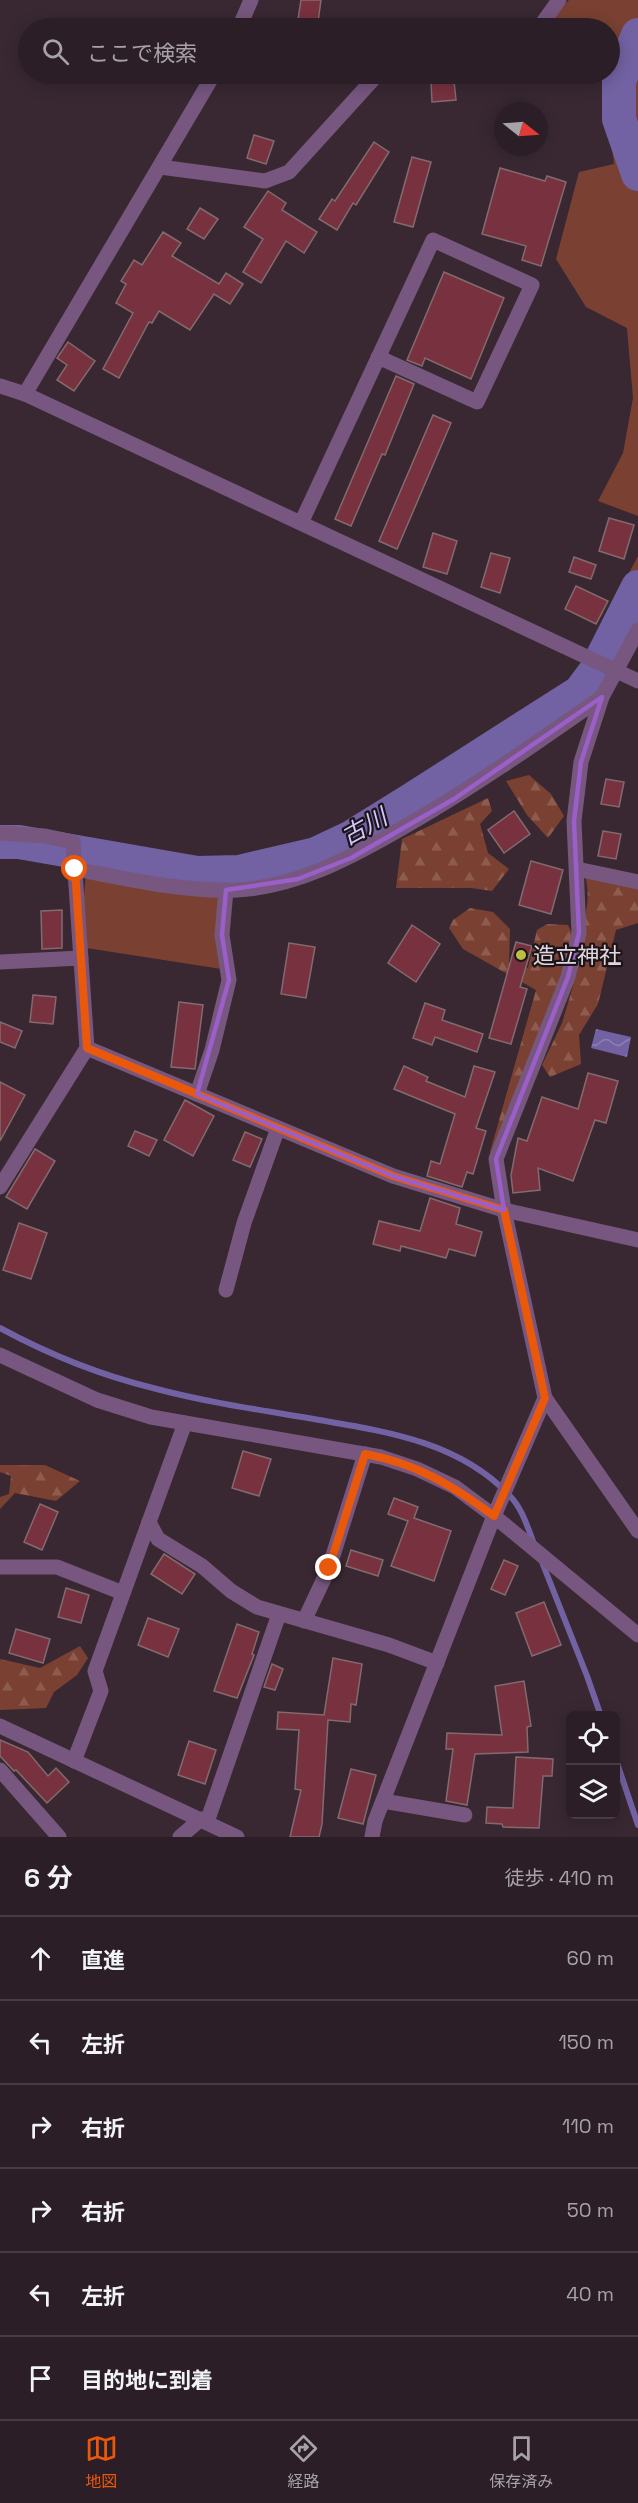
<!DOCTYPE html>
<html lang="ja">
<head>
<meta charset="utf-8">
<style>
	body { margin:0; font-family:"Space Grotesk","Noto Sans JP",sans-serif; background:#33272e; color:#f1f3f6 }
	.controls { position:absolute; right:18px; bottom:18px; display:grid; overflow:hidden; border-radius:9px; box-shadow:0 3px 15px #0003 }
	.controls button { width:54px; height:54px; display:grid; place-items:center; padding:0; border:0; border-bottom:2px solid #473c43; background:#2b1e26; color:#f1f3f6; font:30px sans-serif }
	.compass { position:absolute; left:494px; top:102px; width:54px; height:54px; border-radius:50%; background:#2b1e26; box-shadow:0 3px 15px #0003; rotate:107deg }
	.stop { position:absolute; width:18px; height:18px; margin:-14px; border:4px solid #ea580c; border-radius:50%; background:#fff }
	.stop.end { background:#ea580c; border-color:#fff; box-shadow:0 2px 6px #0008 }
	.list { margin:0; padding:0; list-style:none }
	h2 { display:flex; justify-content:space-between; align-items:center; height:78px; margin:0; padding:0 24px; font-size:26px }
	h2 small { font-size:20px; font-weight:400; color:#a6a2a7 }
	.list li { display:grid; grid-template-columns:39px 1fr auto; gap:18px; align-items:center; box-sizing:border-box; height:84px; padding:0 24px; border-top:2px solid #473c43 }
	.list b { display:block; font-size:22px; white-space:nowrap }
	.list em { font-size:20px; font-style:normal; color:#a6a2a7 }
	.icon { flex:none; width:33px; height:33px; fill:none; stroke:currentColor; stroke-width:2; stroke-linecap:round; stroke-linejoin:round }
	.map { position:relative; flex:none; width:638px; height:1837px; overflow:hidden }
	.search { position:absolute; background:#2b1e26; box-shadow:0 3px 15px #0003; left:18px; right:18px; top:18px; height:66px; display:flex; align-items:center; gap:15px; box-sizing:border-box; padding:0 21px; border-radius:33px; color:#a6a2a7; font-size:22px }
	.sheet { height:582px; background:#2b1e26 }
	nav { display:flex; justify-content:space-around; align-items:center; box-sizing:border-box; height:84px; border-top:2px solid #473c43; background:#2b1e26; font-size:16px; color:#a6a2a7 }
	nav a { display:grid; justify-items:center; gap:3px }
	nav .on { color:#ea580c }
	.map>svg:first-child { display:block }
	.green { fill:#7a4132 }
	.forest { fill:url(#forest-firs) }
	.water { fill:url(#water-waves) }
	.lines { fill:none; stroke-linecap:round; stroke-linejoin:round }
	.stream { stroke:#7262a3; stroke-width:6 }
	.river { stroke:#7262a3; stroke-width:34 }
	.building { fill:#78313f; stroke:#826b6e; stroke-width:1.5 }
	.minor { stroke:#77577f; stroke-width:15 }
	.route { stroke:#ea580c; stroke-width:8 }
	.marked { fill:none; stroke:#9a5fc8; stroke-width:4.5; stroke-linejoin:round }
	.poi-dot { fill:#bdbf43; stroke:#1b1418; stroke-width:2 }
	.labels { text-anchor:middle; stroke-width:4.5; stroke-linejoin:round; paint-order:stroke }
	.poi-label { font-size:22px; fill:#e3d7dd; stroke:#1b1418; text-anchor:start }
	.water-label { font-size:24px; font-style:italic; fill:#d3c6ff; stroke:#1b1418 }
</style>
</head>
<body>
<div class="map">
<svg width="638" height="1837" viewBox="0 0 638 1837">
	<defs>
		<pattern id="forest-firs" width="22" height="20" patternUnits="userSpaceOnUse" patternTransform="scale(1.5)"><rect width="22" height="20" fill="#7a4132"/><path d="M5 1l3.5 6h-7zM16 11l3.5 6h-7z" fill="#8d5c4f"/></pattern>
		<pattern id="water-waves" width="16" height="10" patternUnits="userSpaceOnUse" patternTransform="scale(1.5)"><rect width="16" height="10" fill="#7262a3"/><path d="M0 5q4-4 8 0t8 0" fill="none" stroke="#8d7fb3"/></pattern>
	</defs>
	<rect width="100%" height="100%" fill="#392832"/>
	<g class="green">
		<path d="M569,0H638V516L598,501L623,453L633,398L627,328L586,307L556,259L579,172L614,164L604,74H610V28H542Z"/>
		<path d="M638,556V630L616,671L585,656Z"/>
		<path d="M86,871L226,890L228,970L80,947Z"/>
	</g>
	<g class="forest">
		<path d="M529,775L551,794L564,816L548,838L527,815L506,781Z"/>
		<path d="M488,798L492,811L480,824L488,853L509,869L492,891L471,888H396L402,839Z"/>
		<path d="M584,871L638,882V923L616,930L598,1004L579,1035L581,1064L550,1077L542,1065L562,1023L574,983L496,1159L490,1152L536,990L463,949L449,928L453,920L470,908L493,912L510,929L509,963L528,968L537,930L547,924L568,925L576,942C586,915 592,900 584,871Z"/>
		<path d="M0,1465H45L80,1481L56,1501L15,1493L0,1509V1497L9,1494L11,1476L0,1472Z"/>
		<path d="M80,1646L88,1658L77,1675L54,1692L46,1708L0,1710V1659L40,1668Z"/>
	</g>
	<path class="water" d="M596,1029L631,1037L627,1057L591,1048Z"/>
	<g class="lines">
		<g class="stream">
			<path d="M0,1328C48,1354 100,1375 153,1388C205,1402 260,1410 314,1419C383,1431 459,1441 510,1496C522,1508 528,1528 534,1544"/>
			<path d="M542,1562L587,1676L601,1716"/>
			<path d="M616,1760L638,1825"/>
		</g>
		<g class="river">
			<path d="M638,35L619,81V119L638,174"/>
			<path d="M0,842H19L197,873L239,872L316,854L350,838L408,802L580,692L595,672L638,587"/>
		</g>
	</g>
	<g class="building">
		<path d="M301,0H321L318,22L298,19Z"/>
		<path d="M454,81L456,100L432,102L431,82Z"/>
		<path d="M254,135L274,141L266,164L247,158Z"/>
		<path d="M374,142L389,152L356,205L353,203L337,230L319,219L332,199L335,201Z"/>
		<path d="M412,157L431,162L413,227L394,222Z"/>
		<path d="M500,168L545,181L547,176L566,182L541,266L522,260L526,246L482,234Z"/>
		<path d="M268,191L286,203L282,210L317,232L304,253L286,241L261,283L243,272L263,239L244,227Z"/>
		<path d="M200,208L218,219L204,239L187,229Z"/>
		<path d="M163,232L181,243L172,256L219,284L226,273L243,284L230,304L214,294L190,330L159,311L152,323L149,322L119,378L103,369L133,313L116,303L126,284L121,281L134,260L142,265Z"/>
		<path d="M444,272L504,298L471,379L425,358L422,366L407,360Z"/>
		<path d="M68,342L95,361L74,391L57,380L67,365L57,358Z"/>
		<path d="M396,376L414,384L385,455L382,454L351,526L335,519Z"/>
		<path d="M433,415L451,423L397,549L379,541Z"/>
		<path d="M609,518L634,525L624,559L599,551Z"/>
		<path d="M433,533L457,541L447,574L423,567Z"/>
		<path d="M491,553L510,558L500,593L481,587Z"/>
		<path d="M574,557L596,565L591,579L569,572Z"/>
		<path d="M576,586L608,601L596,624L565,609Z"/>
		<path d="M606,779L624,782L619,807L601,804Z"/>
		<path d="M514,811L530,834L504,853L488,830Z"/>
		<path d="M603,831L621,834L616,859L598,856Z"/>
		<path d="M531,861L563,870L551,914L519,905Z"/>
		<path d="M62,910V948L42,949L41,911Z"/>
		<path d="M412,925L440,944L416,982L388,963Z"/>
		<path d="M516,942L532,946L520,987L527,989L511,1044L489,1038Z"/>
		<path d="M289,943L315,947L306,998L281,994Z"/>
		<path d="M33,995L56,997L53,1024L30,1022Z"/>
		<path d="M179,1002L203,1005L195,1069L171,1067Z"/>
		<path d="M425,1003L445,1010L442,1020L483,1034L477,1052L435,1037L432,1045L413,1038Z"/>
		<path d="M0,1022L22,1031L15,1048L0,1042Z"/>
		<path d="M404,1066L428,1077L426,1081L465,1097L474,1066L495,1072L476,1128L486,1131L473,1174L467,1172L462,1187L427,1176L431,1161L440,1164L455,1114L394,1089Z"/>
		<path d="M588,1073L618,1081L606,1123L595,1120L573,1181L538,1168L540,1190L513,1193L511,1175L518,1138L527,1141L542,1097L578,1109Z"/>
		<path d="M0,1082L25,1095L0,1141Z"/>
		<path d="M185,1100L214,1116L193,1156L164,1140Z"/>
		<path d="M135,1131L157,1140L149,1156L128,1146Z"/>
		<path d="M245,1132L262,1139L250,1167L233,1160Z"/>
		<path d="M35,1149L55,1161L27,1209L6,1197Z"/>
		<path d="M430,1198L460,1208L456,1224L482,1232L475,1256L449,1249L446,1258L401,1246L400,1251L373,1244L379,1221L420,1231Z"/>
		<path d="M19,1223L47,1233L31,1279L3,1270Z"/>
		<path d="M243,1451L271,1459L259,1496L232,1488Z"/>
		<path d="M394,1498L418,1507L414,1518L451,1531L434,1581L391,1566L408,1521L388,1514Z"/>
		<path d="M40,1504L58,1512L42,1550L24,1542Z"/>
		<path d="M351,1550L383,1560L378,1576L346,1566Z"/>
		<path d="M164,1554L195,1574L182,1594L151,1574Z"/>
		<path d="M504,1560L518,1566L505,1595L491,1589Z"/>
		<path d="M66,1588L89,1595L81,1623L58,1617Z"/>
		<path d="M544,1602L561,1645L532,1656L516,1613Z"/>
		<path d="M148,1618L179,1629L168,1657L138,1645Z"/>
		<path d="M237,1624L259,1632L252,1654L254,1655L237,1698L214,1691Z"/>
		<path d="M16,1629L50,1639L43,1663L9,1653Z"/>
		<path d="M333,1658L362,1664L356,1705L351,1704L350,1722L328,1720L322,1824L319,1837H290L301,1790L295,1789L299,1730L277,1729L278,1712L324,1715Z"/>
		<path d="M272,1664L283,1669L275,1690L264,1687Z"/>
		<path d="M524,1681L531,1726L527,1727L528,1752L475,1754L467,1805L446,1801L453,1749H446L447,1733L502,1735L495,1686Z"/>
		<path d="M0,1740L28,1752L48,1776L56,1768L69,1782L47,1803L16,1770L14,1771L0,1756Z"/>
		<path d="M189,1741L216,1750L205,1784L178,1775Z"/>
		<path d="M516,1757L553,1759L552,1776H543L539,1828L503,1827L502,1824L486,1823L487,1807L513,1808Z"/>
		<path d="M351,1769L376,1775L363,1824L338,1818Z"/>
	</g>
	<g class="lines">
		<g class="minor">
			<path d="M239,28L251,0"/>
			<path d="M539,28L559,0"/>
			<path d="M160,167L265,181L289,172L378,74"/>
			<path d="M0,386L25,394L638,681"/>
			<path d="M25,394L214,74"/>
			<path d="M301,523L420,268L433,240L532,285L477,402L378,357"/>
			<path d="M0,833L45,836L73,842L87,1048L0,1187"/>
			<path d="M75,869C129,879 182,892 237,890C295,887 348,859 397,831C468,791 535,744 602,697"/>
			<path d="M577,869L638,882"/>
			<path d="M0,962L81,958"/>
			<path d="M87,1048L393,1176L504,1210L638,1240"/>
			<path d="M197,1094L212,1050L229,980L222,935L226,890"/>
			<path d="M226,1290L244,1223L278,1128"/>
			<path d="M0,1355L97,1400L151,1417L381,1457L417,1469L455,1487L494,1516L638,1635"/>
			<path d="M545,1398L638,1531"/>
			<path d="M185,1423L149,1522L158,1539L202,1566L231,1591L257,1607L389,1645L437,1663"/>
			<path d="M0,1567H57L123,1593"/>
			<path d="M304,1621L329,1568L365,1454"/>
			<path d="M0,1726L237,1837"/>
			<path d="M74,1761L101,1691L95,1671L149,1522"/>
			<path d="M0,1770L59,1837"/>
			<path d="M383,1801L465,1815"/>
			<path d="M207,1822L279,1614"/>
			<path d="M180,1837L201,1819"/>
			<path d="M372,1837L375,1821L494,1516L545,1398L504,1210L496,1159L568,977L579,933L574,821L581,762L602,697L638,630"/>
		</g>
	</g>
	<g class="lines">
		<path class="route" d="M75,869L87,1048L393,1176L504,1210L545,1398L494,1516C453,1486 416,1463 365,1454L329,1568"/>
	</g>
	<path class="marked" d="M602,697L581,762L574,821L579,933L568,977L496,1159L504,1210L393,1176L197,1094L229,980L222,935L226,890L298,879L351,858L454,799Z"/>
	<circle class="poi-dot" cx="521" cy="955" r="6"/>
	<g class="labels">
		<g class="poi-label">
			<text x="533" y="963">造立神社</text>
		</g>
		<g class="water-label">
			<text transform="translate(364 827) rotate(-29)" y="8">古川</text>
		</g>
	</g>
</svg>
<div class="controls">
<button><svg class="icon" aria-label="locate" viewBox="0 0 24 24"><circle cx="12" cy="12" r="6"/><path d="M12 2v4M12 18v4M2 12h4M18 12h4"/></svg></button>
<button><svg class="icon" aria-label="layers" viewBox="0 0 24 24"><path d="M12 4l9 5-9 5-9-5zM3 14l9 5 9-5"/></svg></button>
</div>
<svg class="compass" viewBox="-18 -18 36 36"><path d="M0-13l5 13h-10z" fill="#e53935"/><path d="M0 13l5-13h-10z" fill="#a6a2a7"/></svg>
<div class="stop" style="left:75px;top:869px"></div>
<div class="stop end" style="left:329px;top:1568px"></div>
<div class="search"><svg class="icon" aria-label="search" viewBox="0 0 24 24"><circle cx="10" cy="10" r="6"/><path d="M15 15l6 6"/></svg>ここで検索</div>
</div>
<section class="sheet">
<h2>6 分<small>徒歩 · 410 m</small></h2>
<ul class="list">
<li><svg class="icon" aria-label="ahead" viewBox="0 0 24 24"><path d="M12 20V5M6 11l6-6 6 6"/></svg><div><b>直進</b></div><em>60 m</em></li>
<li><svg class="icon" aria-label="left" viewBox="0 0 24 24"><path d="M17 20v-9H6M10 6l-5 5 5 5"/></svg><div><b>左折</b></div><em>150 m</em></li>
<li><svg class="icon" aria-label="right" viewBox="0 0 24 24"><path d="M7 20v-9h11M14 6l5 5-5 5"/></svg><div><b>右折</b></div><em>110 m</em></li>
<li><svg class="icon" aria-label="right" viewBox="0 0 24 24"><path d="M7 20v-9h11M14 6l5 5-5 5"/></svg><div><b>右折</b></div><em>50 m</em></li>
<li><svg class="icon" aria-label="left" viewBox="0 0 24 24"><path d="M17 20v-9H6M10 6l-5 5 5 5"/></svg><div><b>左折</b></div><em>40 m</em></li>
<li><svg class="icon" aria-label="arrive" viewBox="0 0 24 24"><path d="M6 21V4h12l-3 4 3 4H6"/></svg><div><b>目的地に到着</b></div></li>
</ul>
</section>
<nav>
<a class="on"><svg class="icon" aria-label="map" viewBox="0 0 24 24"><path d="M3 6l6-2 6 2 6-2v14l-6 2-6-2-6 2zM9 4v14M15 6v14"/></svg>地図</a>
<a><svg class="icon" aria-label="directions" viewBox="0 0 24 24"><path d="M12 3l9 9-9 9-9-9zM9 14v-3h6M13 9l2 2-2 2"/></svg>経路</a>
<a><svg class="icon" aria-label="saved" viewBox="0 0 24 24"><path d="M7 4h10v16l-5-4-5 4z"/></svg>保存済み</a>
</nav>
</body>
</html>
